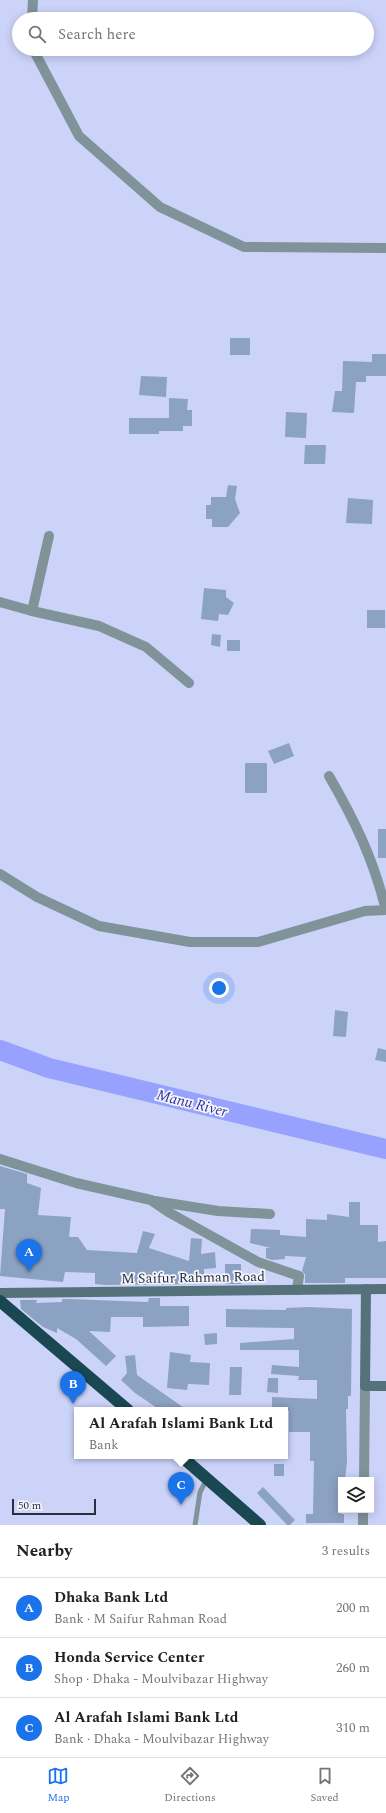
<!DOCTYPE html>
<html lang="en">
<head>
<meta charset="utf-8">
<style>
	body { margin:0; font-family:Spectral,serif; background:#f6f6f6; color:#202124 }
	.controls { position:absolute; right:12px; bottom:12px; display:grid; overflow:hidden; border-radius:0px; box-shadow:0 2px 10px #0003 }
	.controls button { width:36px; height:36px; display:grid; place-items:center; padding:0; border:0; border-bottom:1px solid #e0e0e0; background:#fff; color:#202124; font:20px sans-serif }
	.scale { position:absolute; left:12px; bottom:10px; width:84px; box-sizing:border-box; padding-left:4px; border:2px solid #2b2e3c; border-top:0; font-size:11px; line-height:14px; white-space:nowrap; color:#2b2e3c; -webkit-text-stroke:3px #f4f6fe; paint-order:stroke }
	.you { position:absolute; left:219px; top:988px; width:14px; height:14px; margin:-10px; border:3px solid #fff; border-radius:50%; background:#1a73e8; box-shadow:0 0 0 6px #1a73e833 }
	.badge { display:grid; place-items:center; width:26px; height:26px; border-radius:50%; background:#1a73e8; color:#fff; font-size:13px; font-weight:700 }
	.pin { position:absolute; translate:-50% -33px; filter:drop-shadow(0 1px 2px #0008) }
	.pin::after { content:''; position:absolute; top:21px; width:14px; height:12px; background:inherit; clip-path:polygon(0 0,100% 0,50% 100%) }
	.popup { position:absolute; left:74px; top:1407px; width:214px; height:52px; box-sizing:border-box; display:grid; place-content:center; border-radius:0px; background:#fff; filter:drop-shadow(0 1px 3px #0005); font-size:13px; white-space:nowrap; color:#757577 }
	.popup b { font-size:15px; color:#202124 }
	.popup::after { content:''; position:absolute; left:50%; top:100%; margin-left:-8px; border:8px solid transparent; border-top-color:#fff }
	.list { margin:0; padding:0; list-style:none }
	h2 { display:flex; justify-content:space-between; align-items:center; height:52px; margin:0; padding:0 16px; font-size:17px }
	h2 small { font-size:13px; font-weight:400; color:#757577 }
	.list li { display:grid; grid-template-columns:26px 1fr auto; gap:12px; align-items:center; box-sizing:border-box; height:60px; padding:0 16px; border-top:1px solid #e0e0e0 }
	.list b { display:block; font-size:15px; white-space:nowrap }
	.list p { margin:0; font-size:13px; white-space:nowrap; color:#757577 }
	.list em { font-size:13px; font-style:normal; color:#757577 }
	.icon { flex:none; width:22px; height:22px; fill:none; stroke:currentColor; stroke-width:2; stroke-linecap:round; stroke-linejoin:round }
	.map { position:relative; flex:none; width:386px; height:1525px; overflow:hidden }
	.search { position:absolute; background:#fff; box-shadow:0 2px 10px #0003; left:12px; right:12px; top:12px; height:44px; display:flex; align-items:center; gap:10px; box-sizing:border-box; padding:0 14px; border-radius:22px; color:#757577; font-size:15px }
	.sheet { height:232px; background:#fff }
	nav { display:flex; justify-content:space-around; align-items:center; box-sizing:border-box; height:56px; border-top:1px solid #e0e0e0; background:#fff; font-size:11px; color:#757577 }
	nav a { display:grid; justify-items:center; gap:2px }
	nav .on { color:#1a73e8 }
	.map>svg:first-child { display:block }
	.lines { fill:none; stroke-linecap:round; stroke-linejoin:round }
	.river { stroke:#96a2fd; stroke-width:20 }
	.building { fill:#8ca2c2 }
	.lane { stroke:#7f9398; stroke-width:5 }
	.street { stroke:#7f9398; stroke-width:10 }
	.secondary { stroke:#55727a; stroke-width:10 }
	.highway { stroke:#194752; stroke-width:12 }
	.labels { text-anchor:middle; stroke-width:3.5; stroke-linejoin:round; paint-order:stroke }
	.street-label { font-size:14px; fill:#2b2e3c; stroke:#f4f6fe }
	.water-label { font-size:15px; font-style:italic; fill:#343198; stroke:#f4f6fe }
</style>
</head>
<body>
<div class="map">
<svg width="386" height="1525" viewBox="0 0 386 1525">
	<rect width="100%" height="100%" fill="#ccd3f9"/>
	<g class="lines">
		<path class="river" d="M0,1050L49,1068L386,1149"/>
	</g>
	<g class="building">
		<rect x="230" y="338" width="20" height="17"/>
		<path d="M372,354H386V376H366V382H356L354,413L332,412L335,391H342L343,361L372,362Z"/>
		<path d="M141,376L167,377L166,397L139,395Z"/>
		<path d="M169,398L188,399L187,410H192V426H183V431H159V434H129V418H169Z"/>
		<path d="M286,412L307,413L306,438L285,437Z"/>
		<path d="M305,445H326L325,464H304Z"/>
		<path d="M228,485L237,486L235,499L240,513L228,527H212V519H206V505H211V497H226Z"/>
		<path d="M348,498L373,500L372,524L346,523Z"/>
		<path d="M204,588L226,590V597L234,603L228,615L219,614L218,621L201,619Z"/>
		<rect x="367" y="610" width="18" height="18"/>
		<path d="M212,634L221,635L220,647L211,645Z"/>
		<rect x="227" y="640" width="13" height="11"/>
		<path d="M289,743L294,756L274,764L268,751Z"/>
		<rect x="245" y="763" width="22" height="30"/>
		<rect x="378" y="829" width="8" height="29"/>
		<path d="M335,1010L348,1012L346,1037L333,1036Z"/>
		<path d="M378,1048L386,1050V1062L375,1060Z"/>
		<path d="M0,1166L27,1174V1183L41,1188L38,1215L71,1217L69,1237H78L87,1250L137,1253L143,1231L155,1234L149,1248L189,1261L191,1238L202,1239L201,1254L215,1252L216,1268L204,1269V1284L105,1285L95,1284V1273L65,1272L63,1282L0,1276L5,1209H0Z"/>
		<path d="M349,1202H360V1225H378V1242L386,1241V1278H345V1283H305V1274L302,1271L306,1257L285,1256V1259L272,1260L266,1258V1248H271L250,1243L251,1229L280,1230V1235L306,1237V1219L327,1220V1214L349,1217Z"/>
		<rect x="225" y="1264" width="16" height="20"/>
		<path d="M149,1298H160V1306H189V1326L143,1327V1317H111L110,1332L89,1331L116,1356L106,1366L76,1339L57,1328V1333L43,1327L21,1309L20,1300H37L36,1303L62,1302V1299H69L148,1302Z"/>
		<path d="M309,1307L352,1309L351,1396H348V1409H346L347,1462L345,1480H341V1514H344V1523H306V1514H313L314,1461H310V1432H289V1411L272,1410V1397L317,1399V1380H298L299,1376L271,1374L272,1365L299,1367V1350H240V1343L294,1339V1328L226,1327V1309L286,1310V1308Z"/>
		<path d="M217,1333V1344L205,1345L204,1334Z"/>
		<path d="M170,1352L191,1355L190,1362L210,1363L209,1385L188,1384L187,1390L167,1388Z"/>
		<path d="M135,1355L137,1375L187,1410H160L135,1393L121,1380L127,1373L125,1356Z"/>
		<path d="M230,1367H242L241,1395H229Z"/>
		<path d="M268,1378H278V1393L267,1392Z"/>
		<rect x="274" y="1464" width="10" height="12"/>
		<path d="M263,1487L295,1520L290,1525H287L257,1493Z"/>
	</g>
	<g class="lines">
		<path class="lane" d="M195,1525L200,1492L207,1479"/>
		<g class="street">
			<path d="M32,19L33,0"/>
			<path d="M33,49L79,136L160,207L244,247L386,248"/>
			<path d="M0,602L32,611L99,626L146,647L189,683"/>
			<path d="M32,611L49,536"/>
			<path d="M329,776C355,821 373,858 386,910"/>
			<path d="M0,874L37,897L99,926L190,942H258L365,911L386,910"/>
			<path d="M0,1159L76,1183L151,1200L170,1213L258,1262L299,1276L297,1290"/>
			<path d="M155,1201L218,1211L270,1214"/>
			<path d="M364,1480L365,1386"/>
			<path d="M363,1525V1510"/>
		</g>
		<g class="secondary">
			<path d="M366,1289L365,1386H386"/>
			<path d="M0,1293L386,1289"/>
		</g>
		<g class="highway">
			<path d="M0,1301L128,1410"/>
			<path d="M181,1456L260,1525"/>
		</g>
	</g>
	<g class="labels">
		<g class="street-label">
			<text transform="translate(193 1277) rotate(-1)" y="5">M Saifur Rahman Road</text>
		</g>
		<g class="water-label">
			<text transform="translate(192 1103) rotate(14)" y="5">Manu River</text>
		</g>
	</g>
</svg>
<div class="controls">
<button><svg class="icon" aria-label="layers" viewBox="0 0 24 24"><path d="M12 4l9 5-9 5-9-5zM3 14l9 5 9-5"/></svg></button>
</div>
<div class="scale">50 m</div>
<div class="you"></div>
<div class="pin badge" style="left:29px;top:1272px">A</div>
<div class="pin badge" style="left:73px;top:1404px">B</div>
<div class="pin badge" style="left:181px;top:1505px">C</div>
<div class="popup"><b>Al Arafah Islami Bank Ltd</b>Bank</div>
<div class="search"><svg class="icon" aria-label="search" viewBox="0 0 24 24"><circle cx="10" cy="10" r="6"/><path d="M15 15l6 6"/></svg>Search here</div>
</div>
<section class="sheet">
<h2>Nearby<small>3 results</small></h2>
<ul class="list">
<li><span class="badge">A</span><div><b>Dhaka Bank Ltd</b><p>Bank · M Saifur Rahman Road</p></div><em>200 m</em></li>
<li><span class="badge">B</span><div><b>Honda Service Center</b><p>Shop · Dhaka - Moulvibazar Highway</p></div><em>260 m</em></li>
<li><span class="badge">C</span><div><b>Al Arafah Islami Bank Ltd</b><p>Bank · Dhaka - Moulvibazar Highway</p></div><em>310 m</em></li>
</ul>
</section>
<nav>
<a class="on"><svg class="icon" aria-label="map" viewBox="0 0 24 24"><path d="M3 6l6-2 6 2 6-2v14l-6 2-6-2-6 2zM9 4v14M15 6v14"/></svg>Map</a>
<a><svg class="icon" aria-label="directions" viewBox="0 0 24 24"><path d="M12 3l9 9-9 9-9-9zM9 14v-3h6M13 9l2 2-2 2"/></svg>Directions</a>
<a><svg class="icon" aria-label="saved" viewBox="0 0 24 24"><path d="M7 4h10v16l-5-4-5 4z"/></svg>Saved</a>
</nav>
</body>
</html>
